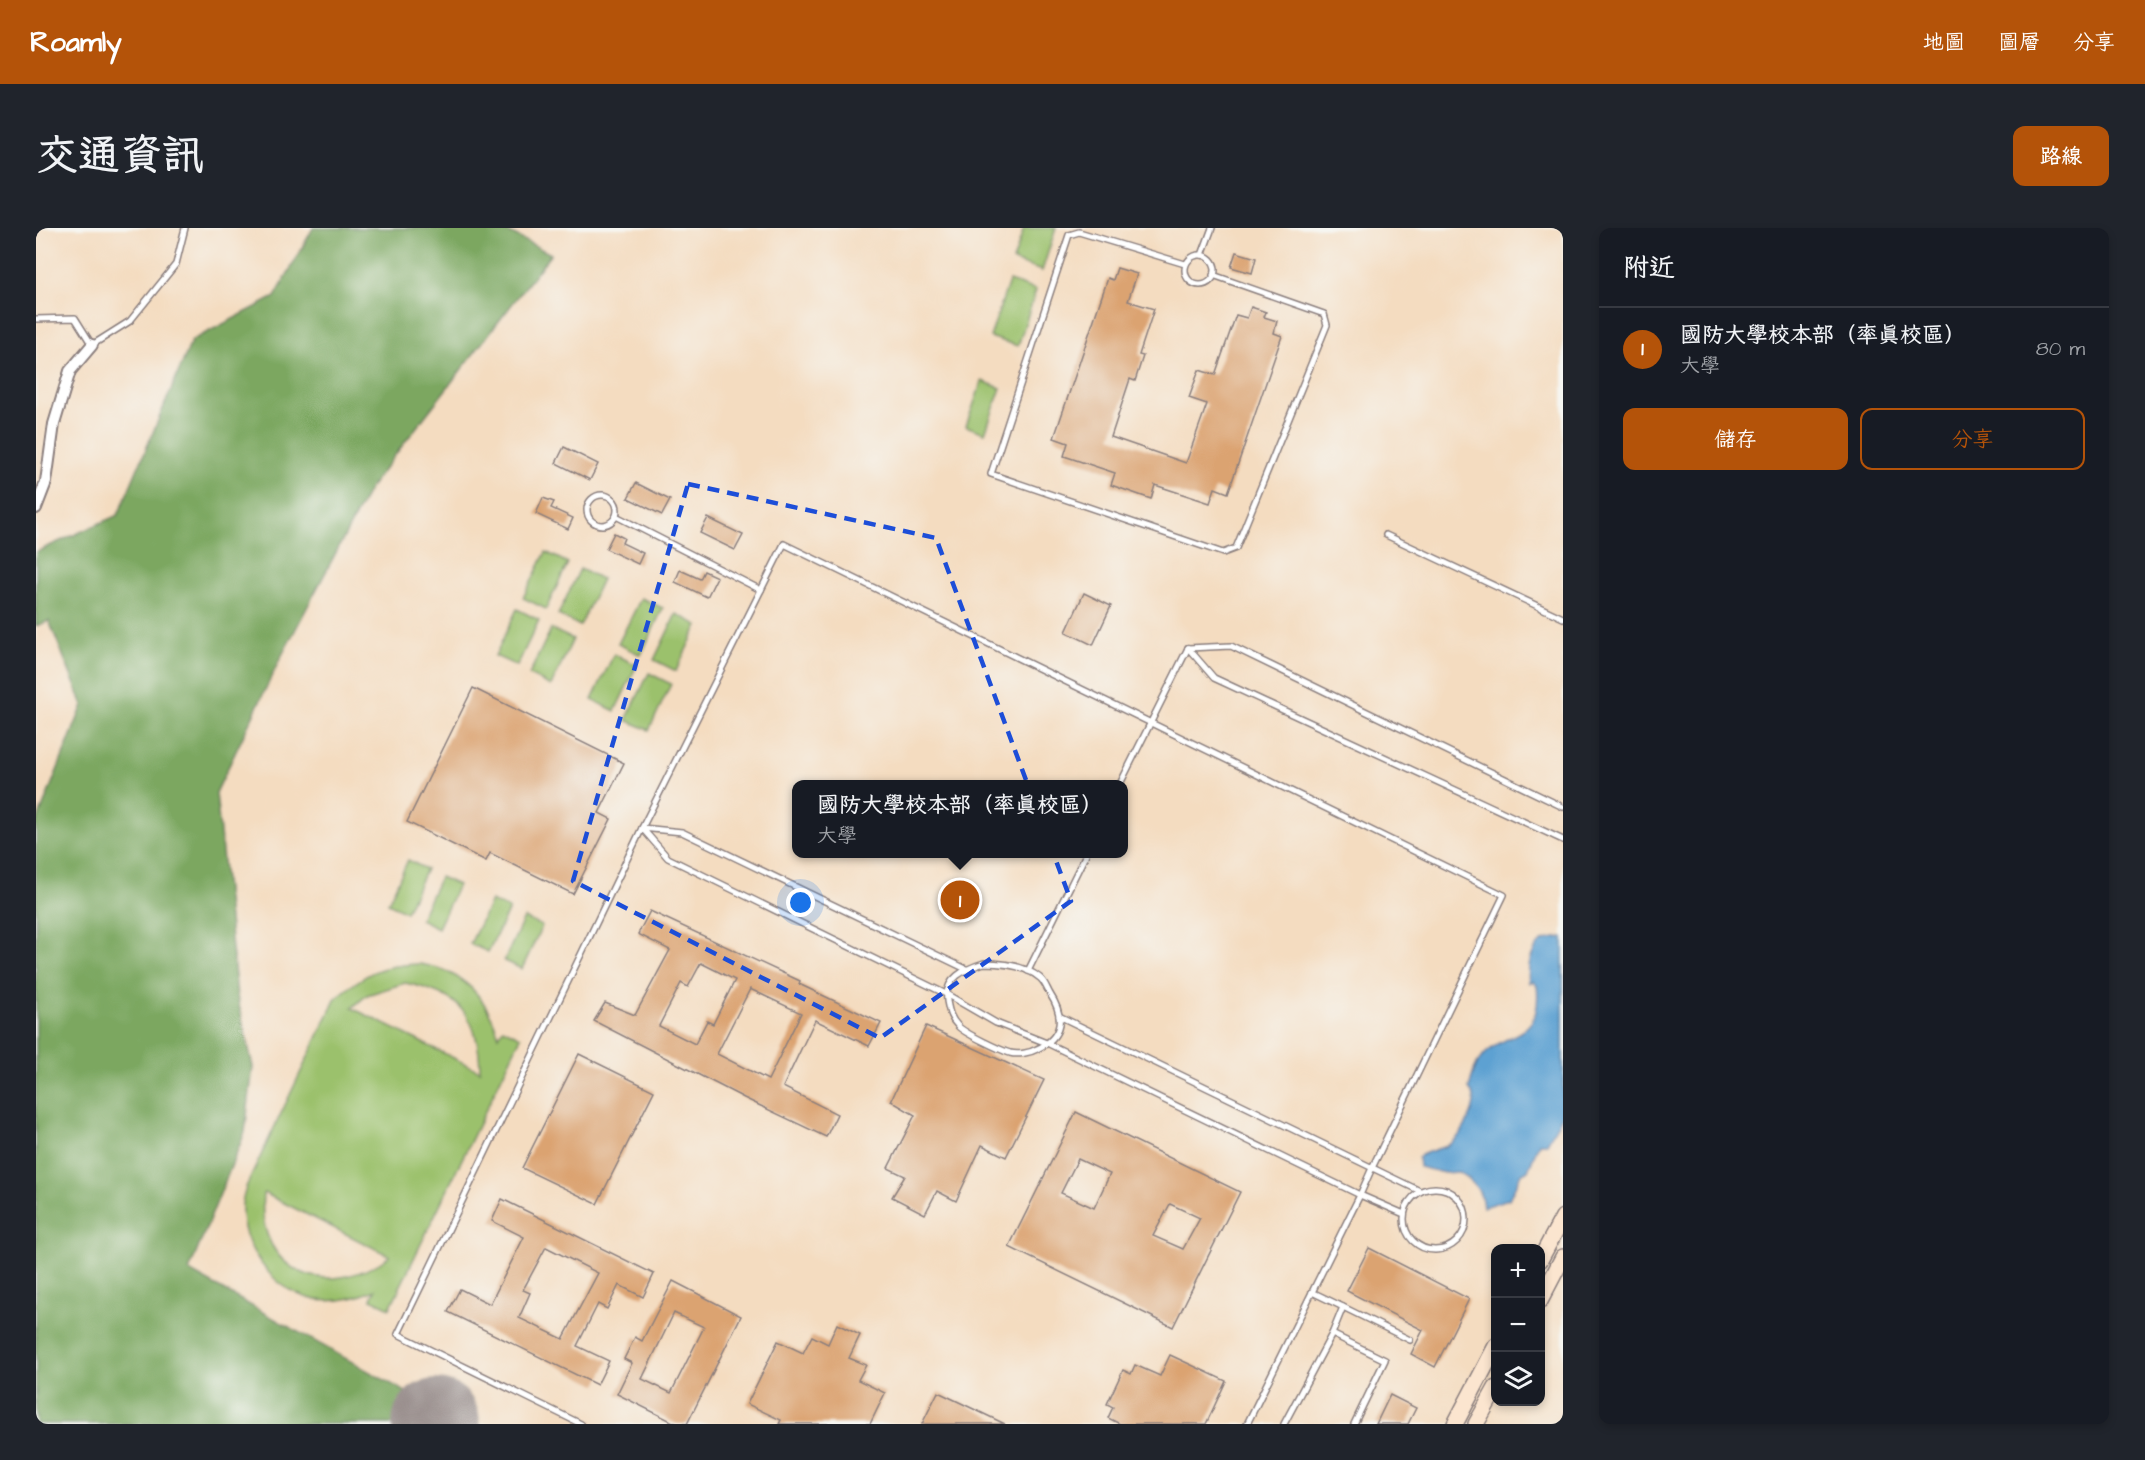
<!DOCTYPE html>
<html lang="zh-TW">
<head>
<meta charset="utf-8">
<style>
	body { margin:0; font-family:"Architects Daughter","LXGW WenKai TC",sans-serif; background:#20242c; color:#f1f3f6 }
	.controls { position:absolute; right:18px; bottom:18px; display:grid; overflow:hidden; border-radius:12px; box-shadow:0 3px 9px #0003 }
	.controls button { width:54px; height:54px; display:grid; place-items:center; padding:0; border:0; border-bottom:2px solid #363941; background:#171b24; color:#f1f3f6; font:30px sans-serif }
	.you { position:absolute; left:765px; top:675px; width:21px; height:21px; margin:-15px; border:4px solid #fff; border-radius:50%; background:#1a73e8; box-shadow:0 0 0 9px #1a73e833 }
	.badge { display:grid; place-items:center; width:39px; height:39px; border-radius:50%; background:#b45309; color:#fff; font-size:20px; font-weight:700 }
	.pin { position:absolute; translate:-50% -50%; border:3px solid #fff; box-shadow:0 2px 6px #0006 }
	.popup { position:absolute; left:756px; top:552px; width:336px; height:78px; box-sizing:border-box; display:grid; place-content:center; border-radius:12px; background:#171b24; filter:drop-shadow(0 2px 4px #0005); font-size:20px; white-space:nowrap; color:#9ea1a6 }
	.popup b { font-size:22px; color:#f1f3f6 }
	.popup::after { content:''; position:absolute; left:50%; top:100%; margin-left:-12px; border:12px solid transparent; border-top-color:#171b24 }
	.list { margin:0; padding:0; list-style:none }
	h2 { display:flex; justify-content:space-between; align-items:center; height:78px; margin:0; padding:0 24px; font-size:26px }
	h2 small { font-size:20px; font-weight:400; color:#9ea1a6 }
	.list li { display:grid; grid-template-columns:39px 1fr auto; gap:18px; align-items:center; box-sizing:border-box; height:84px; padding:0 24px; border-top:2px solid #363941 }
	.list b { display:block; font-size:22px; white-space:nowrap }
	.list p { margin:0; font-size:20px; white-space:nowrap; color:#9ea1a6 }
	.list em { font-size:20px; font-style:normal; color:#9ea1a6 }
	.actions { display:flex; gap:12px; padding:18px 24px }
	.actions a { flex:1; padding:14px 0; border:2px solid #b45309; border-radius:12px; text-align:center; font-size:21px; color:#b45309 }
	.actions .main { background:#b45309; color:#fff }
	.icon { flex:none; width:33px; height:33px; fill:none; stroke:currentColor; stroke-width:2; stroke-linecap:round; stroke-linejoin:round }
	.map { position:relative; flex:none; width:1527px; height:1196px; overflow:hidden; border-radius:12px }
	header { display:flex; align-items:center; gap:36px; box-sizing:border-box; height:84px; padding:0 30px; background:#b45309; color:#fff }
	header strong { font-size:28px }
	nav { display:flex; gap:33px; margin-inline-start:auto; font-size:21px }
	.intro { display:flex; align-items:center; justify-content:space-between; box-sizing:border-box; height:144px; padding:0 36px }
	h1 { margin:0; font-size:42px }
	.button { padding:15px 27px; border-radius:12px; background:#b45309; color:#fff; font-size:21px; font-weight:700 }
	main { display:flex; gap:36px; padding:0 36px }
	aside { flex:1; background:#171b24; border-radius:12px; box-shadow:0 3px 9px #0003 }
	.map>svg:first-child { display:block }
	.green { fill:#9bc16c; stroke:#5e7254; stroke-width:1.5; fill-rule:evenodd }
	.forest { fill:#7ca760; stroke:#4f644e; stroke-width:1.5 }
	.water { fill:#5da1d2; stroke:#406286; stroke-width:1.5 }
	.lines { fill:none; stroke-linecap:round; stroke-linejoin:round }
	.runway { stroke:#8b7f7e; stroke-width:88 }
	.building { fill:#dba371; fill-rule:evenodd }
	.service-casing { stroke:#8b7f7e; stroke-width:8 }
	.minor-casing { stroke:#8b7f7e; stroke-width:14 }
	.secondary-casing { stroke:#8b7f7e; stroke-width:18 }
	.service { stroke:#fff; stroke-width:5 }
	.minor { stroke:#fff; stroke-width:10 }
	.secondary { stroke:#fbe5cf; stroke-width:15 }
	.marked { fill:none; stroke:#1d4ed8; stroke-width:4.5; stroke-dasharray:12 8; stroke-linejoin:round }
</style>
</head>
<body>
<header>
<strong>Roamly</strong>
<nav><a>地圖</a><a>圖層</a><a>分享</a></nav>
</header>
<div class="intro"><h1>交通資訊</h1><a class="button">路線</a></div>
<main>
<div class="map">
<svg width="1527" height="1196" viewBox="0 0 1527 1196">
	<rect width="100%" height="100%" fill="#f6f6f2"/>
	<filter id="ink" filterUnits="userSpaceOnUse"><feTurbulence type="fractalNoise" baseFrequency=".0167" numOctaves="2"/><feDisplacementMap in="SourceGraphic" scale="12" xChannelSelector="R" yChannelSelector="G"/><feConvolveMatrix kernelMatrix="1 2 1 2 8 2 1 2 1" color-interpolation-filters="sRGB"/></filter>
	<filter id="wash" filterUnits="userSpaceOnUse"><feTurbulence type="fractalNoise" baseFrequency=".008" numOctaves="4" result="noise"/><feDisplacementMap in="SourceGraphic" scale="24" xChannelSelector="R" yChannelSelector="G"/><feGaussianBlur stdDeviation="1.35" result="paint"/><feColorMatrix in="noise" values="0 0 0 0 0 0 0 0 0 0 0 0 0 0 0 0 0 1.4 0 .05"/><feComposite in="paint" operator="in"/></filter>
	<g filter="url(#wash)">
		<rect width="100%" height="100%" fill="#f4dcc0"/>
		<g class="green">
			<path d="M988,0H1020L1006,43L977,33Z"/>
			<path d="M973,53L1000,62L982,118L954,109Z"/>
			<path d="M946,153L965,160L949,205L930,198Z"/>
			<path d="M510,324L532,335L510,381L487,370Z"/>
			<path d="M544,341L566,351L544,398L522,387Z"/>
			<path d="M605,370L627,380L605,427L582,416Z"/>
			<path d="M481,381L503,392L481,438L459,428Z"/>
			<path d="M640,386L662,397L640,443L618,432Z"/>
			<path d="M515,401L537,411L515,458L493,447Z"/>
			<path d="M578,426L601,437L579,483L556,472Z"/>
			<path d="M613,445L635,456L613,502L590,492Z"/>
			<path d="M372,632L390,641L370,684L352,675Z"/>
			<path d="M404,649L422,657L402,700L384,691Z"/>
			<path d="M455,673L473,681L452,724L434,716Z"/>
			<path d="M488,690L506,698L486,741L468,733Z"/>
			<path d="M384,736C427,743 450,768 463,808L467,800L485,809L354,1080L335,1071L339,1062C320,1070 297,1076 276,1071C236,1061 204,1018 206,977C206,971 209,965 210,959L300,770C331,744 344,737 384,736ZM369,755C424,766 443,787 444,843L316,780L331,767ZM227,966L228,965L354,1028C293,1073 220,1047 227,966Z"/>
		</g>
		<path class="forest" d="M277,0H464L515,26L335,258L244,431L180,565L201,768L217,839L209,904L153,1043L381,1170L372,1196H0V596L47,477L13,393L0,398V324L82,287L156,112L239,69Z"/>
		<path class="water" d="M1527,709V886L1511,915H1503L1492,942L1485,946L1473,971L1447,979C1445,960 1438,956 1423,944L1408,945L1383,939L1382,929C1391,923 1402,922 1412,917C1424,912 1440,883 1438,869C1437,866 1435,864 1433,861C1436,850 1438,838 1445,830C1472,800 1507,813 1501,757L1497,753L1493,755C1491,741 1494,722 1507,713C1512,710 1521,710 1527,709Z"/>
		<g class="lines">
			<path class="runway" d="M400,1196V1195"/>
		</g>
		<g id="blocks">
			<g class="building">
				<path d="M1200,24L1220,30L1216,45L1195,39Z"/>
				<path d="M1081,40L1101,46L1092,73L1118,81L1103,127L1107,128L1099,153L1094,151L1075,209L1150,235L1171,176L1153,170L1163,142L1179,147L1200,87L1211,90L1215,79L1230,84L1228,89L1241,93L1238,105L1246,108L1192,265L1179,260L1174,275L1119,257L1115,271L1075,257L1079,245L1028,228L1032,215L1018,210L1072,50L1077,52Z"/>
				<path d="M528,219L562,236L554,252L520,235Z"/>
				<path d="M600,255L634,272L626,287L592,270Z"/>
				<path d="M507,270L518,274L515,280L537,290L532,301L500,286Z"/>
				<path d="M672,290L707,307L699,322L664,305Z"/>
				<path d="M578,305L588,310L586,315L607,325L602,336L570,321Z"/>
				<path d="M644,342L664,351L668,343L681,349L671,369L639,354Z"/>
				<path d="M1048,365L1075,378L1057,417L1030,404Z"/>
				<path d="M437,460L588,535L563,585L575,591L537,666L454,625L450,633L371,594Z"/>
				<path d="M614,683L764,753L763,756L845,795L833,818L779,792L747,859L801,886L790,909L708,870L558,793L569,775L599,787L634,722L602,706ZM665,735L699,752L677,796L671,793L659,816L623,798L645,755L652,759ZM714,761L765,785L732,852L681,826Z"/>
				<path d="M890,798L1008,852L970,929L946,917L920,973L901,963L889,986L856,969L869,948L852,940L879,887L855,873Z"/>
				<path d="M543,826L618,863L561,976L486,940Z"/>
				<path d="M1040,884L1204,964L1137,1099L973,1019ZM1042,931L1074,946L1058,980L1025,965ZM1134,976L1164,990L1147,1021L1117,1008Z"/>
				<path d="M466,971L618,1046L607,1069L583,1057L571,1081L562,1076L541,1118L573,1133L561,1157L412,1084L424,1061L454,1076L488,1009L456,993ZM510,1019L562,1045L527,1111L483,1090L494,1065L487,1062Z"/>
				<path d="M1333,1020L1433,1071L1399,1139L1375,1126L1387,1102L1311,1063Z"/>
				<path d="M637,1053L705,1088L651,1196H641L581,1166L596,1135L588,1131L599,1109L606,1113ZM638,1085L668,1099L635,1165L606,1151Z"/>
				<path d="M801,1096L824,1107L813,1130L830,1137L822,1152L849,1165L834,1196H743L745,1192L711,1176L742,1113L767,1125L776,1108L792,1116Z"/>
				<path d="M1134,1127L1190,1153L1170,1196H1084L1072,1190L1077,1179L1071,1176L1087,1142L1095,1146L1099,1137L1124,1148Z"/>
				<path d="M902,1164L969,1196H886Z"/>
				<path d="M1354,1167L1380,1180L1372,1196H1340Z"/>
			</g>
		</g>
	</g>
	<g filter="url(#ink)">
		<use href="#blocks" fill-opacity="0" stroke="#8b7f7e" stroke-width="1.5"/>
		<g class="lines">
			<defs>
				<g id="service">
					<path d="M1166,27L1176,0"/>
					<circle cx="1164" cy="42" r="15"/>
					<path d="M1149,36L1043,4L1033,7L955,246L1187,325L1200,320L1291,97L1288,86L1177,47"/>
					<path d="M0,91L39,90L56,117L94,93L140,36L149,0"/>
					<circle cx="566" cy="282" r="15"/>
					<path d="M580,288L725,362"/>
					<path d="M1350,307L1527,390"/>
					<path d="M1152,420L1178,450L1527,612"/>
					<path d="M1152,420L1195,418L1527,579"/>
					<path d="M1084,556L1152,420"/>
					<path d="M948,735C967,735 989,737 1004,750C1009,754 1011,761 1014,766C1029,789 1027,809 1001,821C994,825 982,827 974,825C964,822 928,805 922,798C914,790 913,783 911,773C908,750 929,741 948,735Z"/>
					<path d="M930,741L646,604L606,600L632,630L910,766L960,795L1013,816L1324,967L1368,986"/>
					<path d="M992,743L1050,626"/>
					<path d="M1023,788L1384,963"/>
					<circle cx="1399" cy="991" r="31"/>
					<path d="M1276,1064L1307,1079L1296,1106"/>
					<path d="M1307,1079L1374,1112"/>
					<path d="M545,1196L362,1106L606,600L748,316L1468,667L1336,940L1324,967L1211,1196"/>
					<path d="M1248,1196L1296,1106L1349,1132L1318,1196"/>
				</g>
				<path id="minor" d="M0,280L10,254L18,196L34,143L56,117"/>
				<g id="secondary">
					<path d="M1504,1032L1527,989"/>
					<path d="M1504,1073L1527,1029"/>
					<path d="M1419,1196L1460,1118"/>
					<path d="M1440,1196L1460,1160"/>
				</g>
			</defs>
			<use href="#service" class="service-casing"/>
			<use href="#minor" class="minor-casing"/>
			<use href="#secondary" class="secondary-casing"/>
			<use href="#service" class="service"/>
			<use href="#minor" class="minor"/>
			<use href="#secondary" class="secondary"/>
		</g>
	</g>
	<path class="marked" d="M652,256L900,310L1035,673L844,810L537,653Z"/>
</svg>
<div class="controls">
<button>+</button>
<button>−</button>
<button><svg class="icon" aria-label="layers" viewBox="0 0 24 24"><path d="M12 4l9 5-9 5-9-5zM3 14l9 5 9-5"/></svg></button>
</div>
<div class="you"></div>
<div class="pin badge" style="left:924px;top:672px">1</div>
<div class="popup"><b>國防大學校本部（率真校區）</b>大學</div>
</div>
<aside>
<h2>附近<small></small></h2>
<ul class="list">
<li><span class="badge">1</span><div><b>國防大學校本部（率真校區）</b><p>大學</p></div><em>80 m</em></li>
</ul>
<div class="actions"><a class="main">儲存</a><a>分享</a></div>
</aside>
</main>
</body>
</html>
